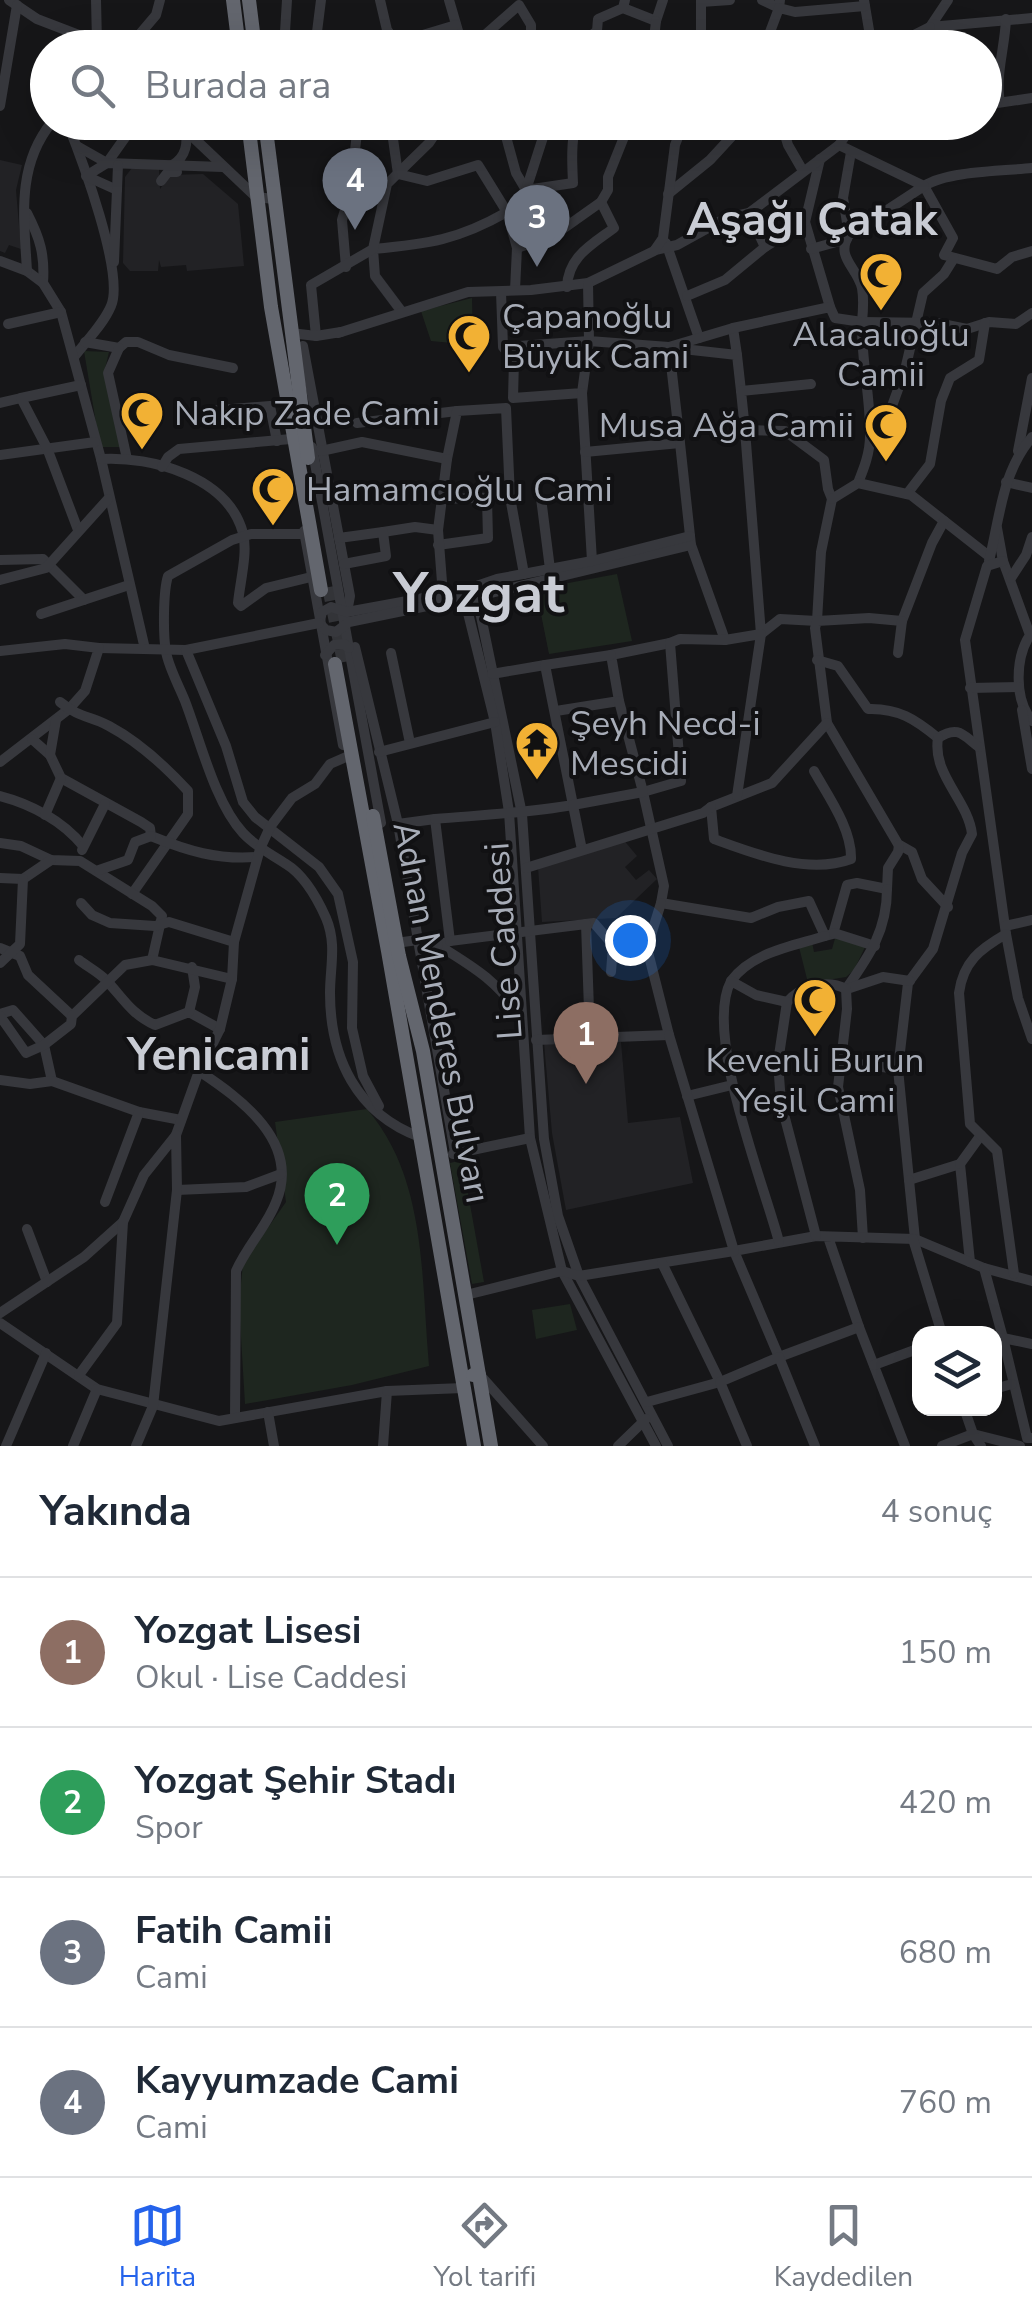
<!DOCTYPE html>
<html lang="tr">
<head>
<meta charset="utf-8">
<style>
	body { margin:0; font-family:"Nunito Sans",sans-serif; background:#f2f2f3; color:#1f2937 }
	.controls { position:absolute; right:30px; bottom:30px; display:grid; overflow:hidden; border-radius:20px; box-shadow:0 10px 40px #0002 }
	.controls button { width:90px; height:90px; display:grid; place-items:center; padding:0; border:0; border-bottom:2px solid #e0e1e3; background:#fff; color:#1f2937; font:50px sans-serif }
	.you { position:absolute; left:630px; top:940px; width:35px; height:35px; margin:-25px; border:8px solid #fff; border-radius:50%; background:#1a73e8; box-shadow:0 0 0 15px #1a73e833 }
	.badge { display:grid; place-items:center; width:65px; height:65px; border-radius:50%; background:#2563eb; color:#fff; font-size:32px; font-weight:700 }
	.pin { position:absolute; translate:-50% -82px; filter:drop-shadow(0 2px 5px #0008) }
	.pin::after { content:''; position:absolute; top:52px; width:35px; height:30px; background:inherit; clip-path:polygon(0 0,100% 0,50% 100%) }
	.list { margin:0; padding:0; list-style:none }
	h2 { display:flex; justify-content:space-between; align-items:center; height:130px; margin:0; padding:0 40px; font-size:42px }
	h2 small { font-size:32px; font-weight:400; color:#747a83 }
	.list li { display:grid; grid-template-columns:65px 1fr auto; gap:30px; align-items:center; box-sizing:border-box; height:150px; padding:0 40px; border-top:2px solid #e0e1e3 }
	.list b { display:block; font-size:38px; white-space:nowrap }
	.list p { margin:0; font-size:32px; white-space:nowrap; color:#747a83 }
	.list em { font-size:32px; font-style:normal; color:#747a83 }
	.icon { flex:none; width:55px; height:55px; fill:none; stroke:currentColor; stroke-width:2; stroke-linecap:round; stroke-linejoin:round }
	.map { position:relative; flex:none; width:1032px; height:1446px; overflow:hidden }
	.search { position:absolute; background:#fff; box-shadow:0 10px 40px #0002; left:30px; right:30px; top:30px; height:110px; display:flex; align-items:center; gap:25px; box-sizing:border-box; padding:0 35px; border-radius:55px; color:#747a83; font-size:38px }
	.sheet { height:730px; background:#fff }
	nav { display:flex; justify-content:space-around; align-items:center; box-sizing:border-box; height:140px; border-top:2px solid #e0e1e3; background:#fff; font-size:28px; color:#747a83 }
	nav a { display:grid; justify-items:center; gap:5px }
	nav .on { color:#2563eb }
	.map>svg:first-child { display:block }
	.built { fill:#222225 }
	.green { fill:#1e261f }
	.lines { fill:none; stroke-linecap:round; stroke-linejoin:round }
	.highway-tunnel { stroke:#333438; stroke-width:14; stroke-dasharray:14 7; stroke-linecap:butt }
	.minor { stroke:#37383d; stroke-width:10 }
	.highway { stroke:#63666e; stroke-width:14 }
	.labels { text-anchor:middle; stroke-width:8; stroke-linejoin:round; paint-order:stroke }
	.poi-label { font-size:35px; fill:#a8adb8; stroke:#111113; text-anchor:start }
	.street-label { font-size:35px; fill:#a8adb8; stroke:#111113 }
	.district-label { font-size:45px; font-weight:bold; fill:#c9ccd4; stroke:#111113 }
	.town-label { font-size:55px; font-weight:bold; fill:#c9ccd4; stroke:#111113 }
</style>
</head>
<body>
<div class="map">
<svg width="1032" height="1446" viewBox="0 0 1032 1446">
	<rect width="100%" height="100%" fill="#161618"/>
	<g class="built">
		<path d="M0,160L22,165L16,190L21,249L9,245L5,253L0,251Z"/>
		<path d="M132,168L159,169L160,189L170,175L203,174L238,204L244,266L187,271L186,265L161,267L159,260L158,271H130L123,263L125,177Z"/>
		<path d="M622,838L637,856L625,867L636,880L649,870L657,879L616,918L542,922L538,867Z"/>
		<path d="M621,1042L628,1123L680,1117L693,1183L566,1210L552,1133L544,1043Z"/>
	</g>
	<g class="green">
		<path d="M472,298L473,345L431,341L421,311Z"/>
		<path d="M84,351L109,352L104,373L122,447H100Z"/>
		<path d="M617,574L632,641L549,654L536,589Z"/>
		<path d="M836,935L866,945L854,970L846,977L808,983L799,947L812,942L814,952L832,949Z"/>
		<path d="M367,1109C427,1179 421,1278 429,1366L352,1385L245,1404L239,1304L243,1263L286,1202L275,1122Z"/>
		<path d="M462,1160L484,1282L472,1284L450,1163Z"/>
		<path d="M570,1304L577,1330L536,1339L532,1310Z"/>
	</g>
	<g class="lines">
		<path class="highway-tunnel" d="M329,587L344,662"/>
		<g class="minor">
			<path d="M9,0L37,19L97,42"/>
			<path d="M96,0L97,42L101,48"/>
			<path d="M380,0L387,30L399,47"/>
			<path d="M449,0L463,48"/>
			<path d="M762,0L779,8L780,0"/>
			<path d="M948,0L930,27L1032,18"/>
			<path d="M701,2L730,0"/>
			<path d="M865,6L872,48"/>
			<path d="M623,8L656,21L663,0"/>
			<path d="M396,43L456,25"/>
			<path d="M128,48L156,15L160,0"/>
			<path d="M284,48L287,0"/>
			<path d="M315,48L321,0"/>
			<path d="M481,48L486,34L519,5L531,25V45L518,48"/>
			<path d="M583,48V42L597,31L598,19L623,8L625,0"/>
			<path d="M653,48L656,21"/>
			<path d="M701,48V0"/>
			<path d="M764,48L779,8L795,12L865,6L864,0"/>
			<path d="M888,48L930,27"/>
			<path d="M1000,102C995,75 1005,47 1006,19"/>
			<path d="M984,105L1032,98"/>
			<path d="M0,106L17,5"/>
			<path d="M67,122C81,157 125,274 111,306C103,325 86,341 74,357"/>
			<path d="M177,122L256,197L274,199"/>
			<path d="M324,122L357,133L391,125L398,174L427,181L478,165L507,212L526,190L516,173L502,122"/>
			<path d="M654,122L681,130"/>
			<path d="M781,122L788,145L803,171"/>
			<path d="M574,130L546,128L526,190L573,183C572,162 571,143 576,122"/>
			<path d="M77,146L107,163L136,122"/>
			<path d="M820,159L805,222L830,307"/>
			<path d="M168,167C183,161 188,148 186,133"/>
			<path d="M1032,168C1003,171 947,171 924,186L953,238L944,255L997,269L1012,257L1032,251"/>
			<path d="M161,181L168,172H177"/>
			<path d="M117,190L86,176L107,163L223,167"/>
			<path d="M668,194L710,160L745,122"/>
			<path d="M27,213C40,238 45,255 43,283"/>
			<path d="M749,213L765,247"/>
			<path d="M849,235L843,198L851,152"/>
			<path d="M666,243L699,338"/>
			<path d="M811,249L847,239"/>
			<path d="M655,250L677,245L726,218L749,213L839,145"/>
			<path d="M0,261L27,271L43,283L61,312L101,459L145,649"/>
			<path d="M114,262L118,165"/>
			<path d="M346,267L342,220L350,193L357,133"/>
			<path d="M27,271C24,218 16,166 52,122"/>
			<path d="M567,287C568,257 591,245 614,228L601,202"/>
			<path d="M515,290L517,248"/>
			<path d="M501,292L503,347L589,341L582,393L513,398L514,360L503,347"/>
			<path d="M687,296L725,280L765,247L805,222"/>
			<path d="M402,312L375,276L373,249C428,244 458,240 507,212L517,248L553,236L601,202L608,190V177L630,122"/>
			<path d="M8,324L61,312"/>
			<path d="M733,328L737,355"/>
			<path d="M338,333L468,292L531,290L588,283L654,251L663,238L675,145L684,122"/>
			<path d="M316,336L311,285L373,249L387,184L429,143L443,122"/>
			<path d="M292,337L291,333L316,336L341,332"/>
			<path d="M85,342L119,348L126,342H138L169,355L233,368"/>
			<path d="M303,346L350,596L347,612"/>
			<path d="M669,347L733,328L830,307L835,318L862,322C863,312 864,299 862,288C857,267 835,257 849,235L924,186L839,145L855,122"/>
			<path d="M119,348L108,373L127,459"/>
			<path d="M674,348L737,355L741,391"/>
			<path d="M582,393L592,561"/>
			<path d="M0,403L21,398"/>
			<path d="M196,412L270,406L277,441"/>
			<path d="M357,423L457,411"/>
			<path d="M745,430L785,431L824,460L828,489L832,499L821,552L817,621L780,619L761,634Z"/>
			<path d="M745,430L741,391L811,384"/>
			<path d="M870,444L892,406L905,370L923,293L944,274L954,258"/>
			<path d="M312,447L381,823"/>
			<path d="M321,451L362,442L447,459L457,411L506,408L510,497L524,574"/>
			<path d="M1018,451L1032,378"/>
			<path d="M585,452L680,443L669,347L589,341L588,283"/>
			<path d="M0,455L95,442"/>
			<path d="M101,459C152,456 228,477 243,533C248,553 240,582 238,603L241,606L266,588L311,577"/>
			<path d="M162,467L168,457L179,449L291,439"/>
			<path d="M1006,482L1032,488"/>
			<path d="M858,483C864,468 870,453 870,436C871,398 861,361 862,322L937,323L967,329L989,322L1016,324L1032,313"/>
			<path d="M907,494L930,464L941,401L950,378L979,360L985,323"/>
			<path d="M541,498L550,569"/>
			<path d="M441,499L510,497"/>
			<path d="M832,499L858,483L911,495L990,557"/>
			<path d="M944,521L932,543L902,621L869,618L817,621L815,628L827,723L898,844L912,852L922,879L948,907"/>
			<path d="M997,528L1003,561L1030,635C1015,658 1014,699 1032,721"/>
			<path d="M78,530L47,448L21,398L81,385"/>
			<path d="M304,531L343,745"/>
			<path d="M383,532L415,527L438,530"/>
			<path d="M304,534H251L232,540L168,576C163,592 163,635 166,652C169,668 179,686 185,701C200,740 215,803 243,833C256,847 271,854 286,864C304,875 318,900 326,918C337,944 330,967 330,993C330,1058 357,1114 420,1137"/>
			<path d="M339,538L383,532L386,556L344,564"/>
			<path d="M438,545L488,538L487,499"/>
			<path d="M691,545L725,640"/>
			<path d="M0,560L43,559L84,600"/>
			<path d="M989,561C1000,517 1002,472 1032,437"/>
			<path d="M1003,561L987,566L965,640L1006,934"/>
			<path d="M1011,578L1026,555L1032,537"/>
			<path d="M0,580L46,568L108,499"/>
			<path d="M487,594L691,545L680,443"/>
			<path d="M443,595L438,530L447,459"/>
			<path d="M478,602L522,814L544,1139L558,1216L579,1276L668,1446"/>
			<path d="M466,605L495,722L509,812L530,1138L562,1271L656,1446"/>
			<path d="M41,614L129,585"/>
			<path d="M320,621L322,612L331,607L347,612L462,591L497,579L592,561L690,536"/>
			<path d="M321,625L326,630L336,632L349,622L461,599L466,605L472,604"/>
			<path d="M355,647L398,824L435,819L450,941L438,945C472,966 500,982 521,1018"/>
			<path d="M99,648L186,650L319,623"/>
			<path d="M186,650L226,746L243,802L255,817L319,867L338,894L353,962L352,1028L363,1076L379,1106"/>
			<path d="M0,651L65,644L99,648L85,691L69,709L0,762"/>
			<path d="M391,653L410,743"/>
			<path d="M898,653L902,621"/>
			<path d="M325,655L334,645L344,644L349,648"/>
			<path d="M817,660L838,666L868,709C898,708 915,719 938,738C958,725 963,735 979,747"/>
			<path d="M492,674L545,665"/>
			<path d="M970,688L1019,687"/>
			<path d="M60,702C81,719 89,715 109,726C139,742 165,766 188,791V814L132,894"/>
			<path d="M1022,710L1032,769"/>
			<path d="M556,711L619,701L611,655L670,643"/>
			<path d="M938,738C932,775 968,800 972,834L962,853L933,949L908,983L898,1069L909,1180L960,1164L970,1262"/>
			<path d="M32,739L50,755L61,778L141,822L150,828L151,836C188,851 217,860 257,857"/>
			<path d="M379,752L495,722"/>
			<path d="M50,755L56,720"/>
			<path d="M814,771C828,796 852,829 851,859C808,875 755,854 714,839L711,807L772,783L827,723"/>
			<path d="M0,796C31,804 63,821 83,846"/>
			<path d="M737,796L761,634L725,640L680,639L670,643L681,781L643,792L664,886L661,903L751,918L778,907L809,901L825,936L833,934L847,885L857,883L887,889L888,868L898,852L899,845"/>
			<path d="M45,815L61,778"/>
			<path d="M435,819C482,815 527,813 573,805L545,665L611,655"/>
			<path d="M398,824L418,940L403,942"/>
			<path d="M0,843L21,846L51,860L80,861L152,906L162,916L152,960"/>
			<path d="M82,850L105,804"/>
			<path d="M582,850L573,805L643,792L619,701"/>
			<path d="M526,868L703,813L711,807"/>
			<path d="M99,870L128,860L135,842L151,836"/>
			<path d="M0,878L23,879L51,860"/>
			<path d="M81,903L92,915L110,923L155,926L169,922L234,942"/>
			<path d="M586,924L594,923L613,945L649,942"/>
			<path d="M1005,926L1032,920"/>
			<path d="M834,933L875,946"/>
			<path d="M450,941L586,924L590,1038"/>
			<path d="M438,945L418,940L455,1153"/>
			<path d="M0,948L20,956L28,975L72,1016"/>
			<path d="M79,960C88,967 98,972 106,980C123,998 131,1014 155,1025L189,1012L220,1029"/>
			<path d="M0,963L20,944L23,879"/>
			<path d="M611,972L613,945"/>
			<path d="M731,981C752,952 793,946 825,936"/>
			<path d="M846,989C869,956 887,931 887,889"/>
			<path d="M847,989L883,977L910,981"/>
			<path d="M787,1002C801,986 827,979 846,989L847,1009L838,1087L860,1190L863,1238"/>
			<path d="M189,1012L195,987L192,967"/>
			<path d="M0,1014L13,1010L44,1045L52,1081"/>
			<path d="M0,1016L26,1053L44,1045L71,1024L72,1016L125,965L152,960L232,979"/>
			<path d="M536,1040L669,1035L647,948L661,903"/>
			<path d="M842,1062L898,1069"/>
			<path d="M199,1071C241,1099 301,1142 276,1202C267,1226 247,1246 236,1271L235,1418"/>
			<path d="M0,1080L30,1084L52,1081L139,1112L181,1120"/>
			<path d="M687,1096L732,1085"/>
			<path d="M176,1135L199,1071L220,1029L232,979L234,942L260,849L270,827L292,798L315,784L330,764L346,757"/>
			<path d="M453,1154L530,1138"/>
			<path d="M960,1164L981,1135"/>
			<path d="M909,1180L915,1239"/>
			<path d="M177,1190L246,1187L281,1174"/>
			<path d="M105,1202L139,1112"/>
			<path d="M27,1229L47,1282"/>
			<path d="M828,1237L859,1327L779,1357L734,1251L816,1236L915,1239L984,1268L1032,1281"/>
			<path d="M913,1239L942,1334"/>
			<path d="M779,1242C764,1184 703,1033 731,981L756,995L787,1002L778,1062L781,1103L816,1236"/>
			<path d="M984,1268L1003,1338"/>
			<path d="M1014,1274L997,1151L970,1124L959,993C963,962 980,949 1006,934L1018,998L1032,1039"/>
			<path d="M466,1295L562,1271L579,1276L734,1251L669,1035"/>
			<path d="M0,1313L84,1257L123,1222"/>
			<path d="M0,1323L97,1389L219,1421L387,1391L383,1446"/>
			<path d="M859,1327L905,1446"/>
			<path d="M1032,1344L1003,1338L1027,1438H1032"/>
			<path d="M874,1365L920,1348"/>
			<path d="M79,1375L117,1323L123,1222L144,1175L176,1135L177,1190L153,1406L136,1446"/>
			<path d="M481,1376L543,1446"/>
			<path d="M994,1389L1012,1384"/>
			<path d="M387,1391L463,1388"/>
			<path d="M647,1402L720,1382L662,1263"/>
			<path d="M964,1408L973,1434L1020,1446"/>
			<path d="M268,1412L274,1446"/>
			<path d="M6,1446L46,1353"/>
			<path d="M73,1446L97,1389"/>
			<path d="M618,1446L646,1419"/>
			<path d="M747,1446L720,1382L779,1357L815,1446"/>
			<path d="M942,1446L973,1434L981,1446"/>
		</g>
		<g class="highway">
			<path d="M233,0L239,48"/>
			<path d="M249,0L255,48"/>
			<path d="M248,122L271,307L321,590"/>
			<path d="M265,122L308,458"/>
			<path d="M335,664L388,951L474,1446"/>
			<path d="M373,816L399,956L423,1051L479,1375"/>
			<path d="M473,1375H479L491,1446"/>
		</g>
	</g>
	<defs>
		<symbol id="mosque-pin" viewBox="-11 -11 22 30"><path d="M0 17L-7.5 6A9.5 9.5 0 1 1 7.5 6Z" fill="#f2b134" stroke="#111113"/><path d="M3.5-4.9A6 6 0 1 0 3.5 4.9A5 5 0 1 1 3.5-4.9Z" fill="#111"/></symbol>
		<symbol id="temple-pin" viewBox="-11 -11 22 30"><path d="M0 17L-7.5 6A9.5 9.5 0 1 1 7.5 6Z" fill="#f2b134" stroke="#111113"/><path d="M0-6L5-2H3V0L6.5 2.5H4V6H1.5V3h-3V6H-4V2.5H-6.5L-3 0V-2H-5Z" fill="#111"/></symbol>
	</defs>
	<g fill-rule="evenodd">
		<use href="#mosque-pin" x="856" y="249" width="50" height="68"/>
		<use href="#mosque-pin" x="444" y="311" width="50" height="68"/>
		<use href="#mosque-pin" x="117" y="388" width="50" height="68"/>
		<use href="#mosque-pin" x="861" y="400" width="50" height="68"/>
		<use href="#mosque-pin" x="248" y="464" width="50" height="68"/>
		<use href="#temple-pin" x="512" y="718" width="50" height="68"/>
		<use href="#mosque-pin" x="790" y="975" width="50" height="68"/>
	</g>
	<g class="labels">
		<g class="poi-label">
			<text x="502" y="328">Çapanoğlu<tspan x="502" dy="40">Büyük Cami</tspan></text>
			<text x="881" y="346" text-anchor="middle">Alacalıoğlu<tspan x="881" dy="40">Camii</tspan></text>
			<text x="174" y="425">Nakıp Zade Cami</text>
			<text x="854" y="437" text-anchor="end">Musa Ağa Camii</text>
			<text x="306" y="501">Hamamcıoğlu Cami</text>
			<text x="570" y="735">Şeyh Necd-i<tspan x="570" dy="40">Mescidi</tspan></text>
			<text x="815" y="1072" text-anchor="middle">Kevenli Burun<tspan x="815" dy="40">Yeşil Cami</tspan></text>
		</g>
		<g class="street-label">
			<text transform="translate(503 941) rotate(-94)" y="12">Lise Caddesi</text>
			<text transform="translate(442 1012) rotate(79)" y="12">Adnan Menderes Bulvarı</text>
		</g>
		<g class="district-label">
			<text x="812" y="235">Aşağı Çatak</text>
			<text x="219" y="1070">Yenicami</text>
		</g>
		<g class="town-label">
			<text x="479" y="612">Yozgat</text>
		</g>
	</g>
</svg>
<div class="controls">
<button><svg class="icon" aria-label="layers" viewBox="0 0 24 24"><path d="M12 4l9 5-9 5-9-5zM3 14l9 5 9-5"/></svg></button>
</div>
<div class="you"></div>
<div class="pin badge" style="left:586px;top:1084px;background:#8d6e63">1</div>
<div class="pin badge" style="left:337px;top:1245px;background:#2e9e5b">2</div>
<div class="pin badge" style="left:537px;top:267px;background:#6b7280">3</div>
<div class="pin badge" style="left:355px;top:230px;background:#6b7280">4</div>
<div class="search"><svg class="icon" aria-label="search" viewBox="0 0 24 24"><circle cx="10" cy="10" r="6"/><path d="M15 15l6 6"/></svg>Burada ara</div>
</div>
<section class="sheet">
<h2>Yakında<small>4 sonuç</small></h2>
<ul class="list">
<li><span class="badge" style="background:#8d6e63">1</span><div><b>Yozgat Lisesi</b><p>Okul · Lise Caddesi</p></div><em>150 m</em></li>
<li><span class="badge" style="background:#2e9e5b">2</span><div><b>Yozgat Şehir Stadı</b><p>Spor</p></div><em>420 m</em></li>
<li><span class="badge" style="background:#6b7280">3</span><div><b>Fatih Camii</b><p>Cami</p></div><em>680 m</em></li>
<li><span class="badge" style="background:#6b7280">4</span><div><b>Kayyumzade Cami</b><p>Cami</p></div><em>760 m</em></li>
</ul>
</section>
<nav>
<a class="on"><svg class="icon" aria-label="map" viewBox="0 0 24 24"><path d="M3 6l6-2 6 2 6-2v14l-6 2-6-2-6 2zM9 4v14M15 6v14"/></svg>Harita</a>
<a><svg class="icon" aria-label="directions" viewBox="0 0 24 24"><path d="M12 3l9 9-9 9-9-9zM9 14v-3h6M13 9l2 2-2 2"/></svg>Yol tarifi</a>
<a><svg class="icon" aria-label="saved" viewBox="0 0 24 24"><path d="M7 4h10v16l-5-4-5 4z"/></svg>Kaydedilen</a>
</nav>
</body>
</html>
